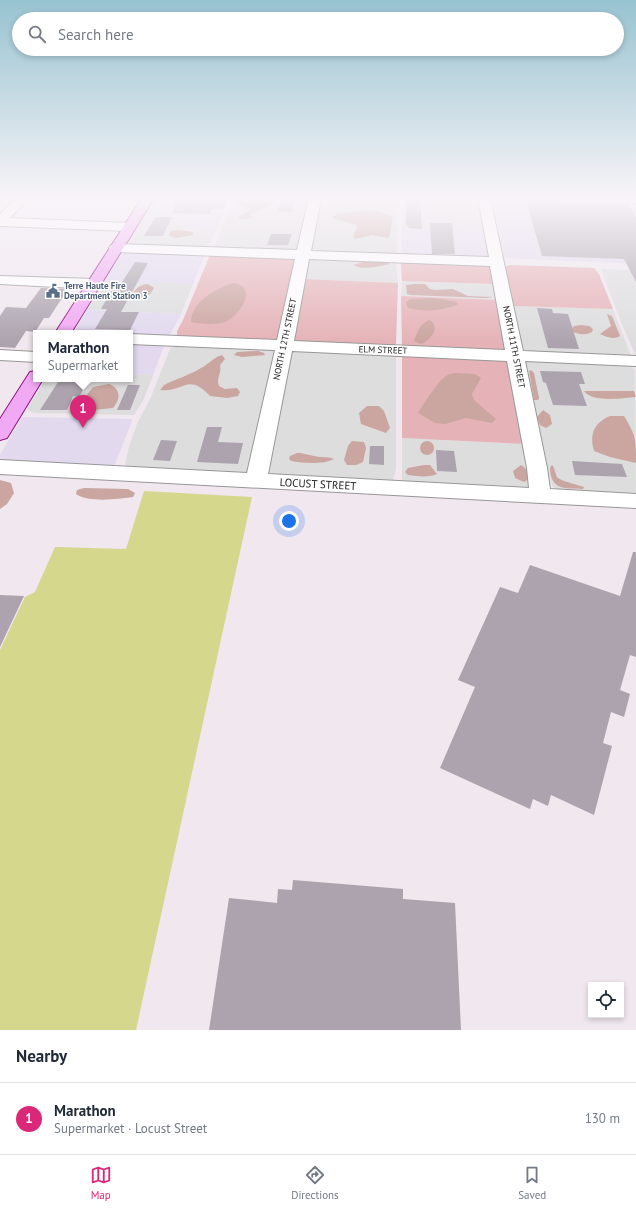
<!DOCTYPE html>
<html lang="en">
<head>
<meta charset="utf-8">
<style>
	body { margin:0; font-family:"PT Sans",sans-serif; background:#f6f6f7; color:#1f2937 }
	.controls { position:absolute; right:12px; bottom:12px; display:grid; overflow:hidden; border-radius:0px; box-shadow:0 2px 6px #0003 }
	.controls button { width:36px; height:36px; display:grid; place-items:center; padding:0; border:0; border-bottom:1px solid #e0e1e3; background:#fff; color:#1f2937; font:20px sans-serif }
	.you { position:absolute; left:289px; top:521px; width:14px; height:14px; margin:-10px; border:3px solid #fff; border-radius:50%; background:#1a73e8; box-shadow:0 0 0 6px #1a73e833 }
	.badge { display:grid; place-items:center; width:26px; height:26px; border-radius:50%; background:#db2777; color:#fff; font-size:13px; font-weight:700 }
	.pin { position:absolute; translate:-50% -33px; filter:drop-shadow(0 1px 2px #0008) }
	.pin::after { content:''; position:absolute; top:21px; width:14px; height:12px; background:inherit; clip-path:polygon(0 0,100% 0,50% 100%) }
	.popup { position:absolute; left:33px; top:330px; width:100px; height:52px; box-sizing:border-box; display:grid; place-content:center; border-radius:0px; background:#fff; filter:drop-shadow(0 1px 3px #0005); font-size:13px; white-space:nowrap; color:#747a83 }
	.popup b { font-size:15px; color:#1f2937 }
	.popup::after { content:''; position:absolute; left:50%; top:100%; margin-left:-8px; border:8px solid transparent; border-top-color:#fff }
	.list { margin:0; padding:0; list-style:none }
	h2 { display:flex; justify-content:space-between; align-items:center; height:52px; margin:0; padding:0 16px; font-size:17px }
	h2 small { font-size:13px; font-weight:400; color:#747a83 }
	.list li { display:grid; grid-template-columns:26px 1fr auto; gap:12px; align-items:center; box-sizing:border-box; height:72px; padding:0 16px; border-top:1px solid #e0e1e3 }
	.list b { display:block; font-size:15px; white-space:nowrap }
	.list p { margin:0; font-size:13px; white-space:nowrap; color:#747a83 }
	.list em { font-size:13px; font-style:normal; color:#747a83 }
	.icon { flex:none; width:22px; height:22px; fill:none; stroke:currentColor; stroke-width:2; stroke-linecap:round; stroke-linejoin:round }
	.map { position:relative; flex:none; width:636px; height:1030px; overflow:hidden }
	.search { position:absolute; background:#fff; box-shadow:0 2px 6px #0003; left:12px; right:12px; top:12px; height:44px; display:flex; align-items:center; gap:10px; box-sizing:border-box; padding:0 14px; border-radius:22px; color:#747a83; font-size:15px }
	.sheet { height:124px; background:#fff }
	nav { display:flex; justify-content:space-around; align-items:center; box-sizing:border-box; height:56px; border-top:1px solid #e0e1e3; background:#fff; font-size:11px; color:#747a83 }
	nav a { display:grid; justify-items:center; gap:2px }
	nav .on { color:#db2777 }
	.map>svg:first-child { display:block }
	.residential { fill:#ddddde }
	.commercial { fill:#e2d9ef }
	.grass { fill:#e5b3b7 }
	.forest { fill:#cba5a0 }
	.pitch { fill:#d5d78d }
	.building { fill:#aca3ae }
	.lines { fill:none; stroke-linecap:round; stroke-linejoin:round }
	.minor-casing { stroke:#979797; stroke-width:2 }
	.major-casing { stroke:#8e0e84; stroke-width:2 }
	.minor { fill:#fff; fill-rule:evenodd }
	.major { fill:#f2a9f3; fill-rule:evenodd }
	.labels { text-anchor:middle; stroke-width:3; stroke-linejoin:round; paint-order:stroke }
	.far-service-label { font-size:9px; font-weight:bold; fill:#4e5e75; stroke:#fff; text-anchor:start }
	.far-street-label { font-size:9px; fill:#202020; stroke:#fff }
	.street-label { font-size:11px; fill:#202020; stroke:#fff }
</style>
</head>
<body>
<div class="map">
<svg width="636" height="1030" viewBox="0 0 636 1030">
	<rect width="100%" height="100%" fill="#f0e7ef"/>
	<g class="residential">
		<path d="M234,198H310L298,250L214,247Z"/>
		<path d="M321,198H397V254L311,252L310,251Z"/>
		<path d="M403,198H478L479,199L485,232L402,229Z"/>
		<path d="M145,215L186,217L191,219L186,230L216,231L207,248L129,245L128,243Z"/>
		<path d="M309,259L396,262L398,283L305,279Z"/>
		<path d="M601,269L636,270V357L619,317Z"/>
		<path d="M105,281L193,284L181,314L87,310Z"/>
		<path d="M402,281L495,284L498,300L401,296Z"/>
		<path d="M514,306L613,309L631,356L525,351L523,349Z"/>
		<path d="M175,346L274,350L276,351L249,472L243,473L127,467L125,465L129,446L137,424L151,397L170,349Z"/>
		<path d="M295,351L394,356L396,357V469L393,480L270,474L267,473L290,352Z"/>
		<path d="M531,361L630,365L635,370L636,494L557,489L553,487L551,482L525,363Z"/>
		<path d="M130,374L153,375L144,399L134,415L34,413L27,410L45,379H130Z"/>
		<path d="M402,438L526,444L529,487L404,481L402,480Z"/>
	</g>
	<g class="commercial">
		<path d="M156,198H213L211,202L228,203L216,231L186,230L191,219L186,217L145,215Z"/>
		<path d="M491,198L636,202V264L505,258Z"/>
		<path d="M401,229L485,232L490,258L402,255Z"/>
		<path d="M126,252L203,254L204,257L193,284L105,281L121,255Z"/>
		<path d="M87,310L181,314L169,336L130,335V333H79L76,330V329Z"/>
		<path d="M130,344L164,346L153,375L130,374Z"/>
		<path d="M22,417L132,419V421L115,464L113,466L3,460L0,458V455Z"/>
	</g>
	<g class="grass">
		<path d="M211,255L296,258L278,341L177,337V331L183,320L209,257Z"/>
		<path d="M404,262L486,264L492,267L495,284L402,281L401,263Z"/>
		<path d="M510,265L594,268L599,274L613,309L514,306L505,267Z"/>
		<path d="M304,279L398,283L396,344L394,346L296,342L293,341Z"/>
		<path d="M401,296L498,300L505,350L402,346Z"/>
		<path d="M402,356L507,361L526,444L402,438Z"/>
	</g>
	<g class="forest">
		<path d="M240,198H276L270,205L251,214V216L254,218L241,219L238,217L252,209L242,207L235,203V200Z"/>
		<path d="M365,210C375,210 385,212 393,218L389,238L372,235L355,239L353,236L357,227L356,225L332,218L336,214Z"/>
		<path d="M178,230L193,232V235L177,238L171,237L169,234L171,231Z"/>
		<path d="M383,261L390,264C378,266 364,271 353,265L363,262Z"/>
		<path d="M233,283C259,286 240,316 225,322C215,325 201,324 191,322C191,301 216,289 233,283Z"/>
		<path d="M148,284L154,288C149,298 141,300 130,299C134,290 138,285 148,284Z"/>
		<path d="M415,284H425L430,289L435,290L453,289L468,296L493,297L486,298L411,295L407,294L406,285Z"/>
		<path d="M435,298L457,302V305C442,311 423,312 408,308L406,302L411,299Z"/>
		<path d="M607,314L612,316L620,336C613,340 607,337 600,334L611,326Z"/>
		<path d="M430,320C441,328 430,341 421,344L414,341C418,331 420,323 430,320Z"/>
		<path d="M581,325L589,326L593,329L592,332C584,336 578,334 570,331L574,326Z"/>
		<path d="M258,351L264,353L265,355L242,357L234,355L237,352Z"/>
		<path d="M222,355L225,359L220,365C222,374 216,377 219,386L225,389L237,388L240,392L238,396L227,398L210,396C187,372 184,393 160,390L164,385C176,379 190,375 201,368C209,364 214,357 222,355Z"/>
		<path d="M531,370L534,373L539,398L538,400H534L529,371Z"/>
		<path d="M455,373L475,374L481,378L472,394L474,400L496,419L492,423L466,418L445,424L435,423L418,413C423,405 438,381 446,376C448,374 452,374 455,373Z"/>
		<path d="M109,384C121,389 121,399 113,408L93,410L71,409L74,401L86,396L93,387Z"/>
		<path d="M584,391H634L636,397C624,398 592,403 584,391Z"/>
		<path d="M367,406H379L384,411L390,428L386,433L361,424L359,413Z"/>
		<path d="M543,410L550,415L552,424L546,428L540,425L537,417Z"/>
		<path d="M610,416H624C636,436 636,439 636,463L610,457L594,451C589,434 594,423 610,416Z"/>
		<circle cx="427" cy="448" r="7"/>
		<path d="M352,441L364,442L366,448L363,462L356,465H347L344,460L348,446Z"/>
		<path d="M297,453C304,453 307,455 314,456C321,458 327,456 334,459C322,465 303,463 291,461L289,458L290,456Z"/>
		<path d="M424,465H430L437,474C428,478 418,476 408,475L405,472L408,468Z"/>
		<path d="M521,465C527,469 528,472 529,479L524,482L515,478L513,471Z"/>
		<path d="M552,465C555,468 555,473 557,477C560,481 579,485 584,487L583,489C565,488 551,491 550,468Z"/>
		<path d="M0,480L11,483L14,493L7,504L0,509Z"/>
		<path d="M84,488L128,489L135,493L133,497C118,499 89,503 76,494L77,490Z"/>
	</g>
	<path class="pitch" d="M144,491L252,497L136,1030H0V650L25,597L35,592L55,547L126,549Z"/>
	<g class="building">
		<path d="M174,198H227L223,209H211L209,214L174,213Z"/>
		<path d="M282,198H296L292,212L277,211Z"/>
		<path d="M406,198H420L422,229L408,228L409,225H406Z"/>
		<path d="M526,201L629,205L636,217V282L624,259L542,256Z"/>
		<path d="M155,217H172L163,236H144Z"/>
		<path d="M430,223H452L455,254H432Z"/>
		<path d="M271,234H292L288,245H267Z"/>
		<path d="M135,262L148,263L121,312H139L130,330L95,329L107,309H101L112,290H117Z"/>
		<path d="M41,288L68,289L49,318H44L35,332L26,331L15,348L0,347V316L6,307L26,308Z"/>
		<path d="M537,308L552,309L553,313L568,314L579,349L548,348Z"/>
		<path d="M540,371L581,372L585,384H579L587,406L553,405L546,383L543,382Z"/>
		<path d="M60,379H89L79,397L73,396L67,410H40Z"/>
		<path d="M128,385H140L130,410H117Z"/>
		<path d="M207,427H222L218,442L243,443L238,464L197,462Z"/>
		<path d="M161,440L177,441L170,461L153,460Z"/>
		<path d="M370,446H384V465L369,464Z"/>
		<path d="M436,450L454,451L457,472L437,471Z"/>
		<path d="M572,461L622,464L627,477L575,475Z"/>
		<path d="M633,552H636V657L630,655L620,690L630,694L624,717L611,712L603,743L612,746L594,815L551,795L548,806L533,799L530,809L440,768L475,687L458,680L500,587L518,593L530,565L620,596Z"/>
		<path d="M0,595L24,596L0,647Z"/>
		<path d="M293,880L403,889V899L455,903L461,1030H209L229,898L277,903L278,889L292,890Z"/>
	</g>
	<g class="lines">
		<defs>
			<g id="minor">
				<path d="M16,198H29L10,218L129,223L134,224L136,227L134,230L129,231L0,226V214Z"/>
				<path d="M309,198H321L311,251L489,257L478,198H490L523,351L636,356V366L525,361L547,468L550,489L636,494V508L0,474V460L247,473L275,350L130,344V334L277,340L295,259L116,252L111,251L109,248L111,245L116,244L297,250ZM309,259L490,266L505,350L294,341ZM292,351L507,361L527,468L529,488L268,474Z"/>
				<path d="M579,198H636V203L585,202L581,201Z"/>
				<path d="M0,276L94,279L99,281L102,284L99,287L94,289L0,284Z"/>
				<path d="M0,350L36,352V362L0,360Z"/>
			</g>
			<g id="major">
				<path d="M142,198H154L71,333H55Z"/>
				<path d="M36,371V379H43L7,438L0,440V419L30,372Z"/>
			</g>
		</defs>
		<use href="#minor" class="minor-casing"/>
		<use href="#major" class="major-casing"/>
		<use href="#minor" class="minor"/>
		<use href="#major" class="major"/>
	</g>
	<linearGradient id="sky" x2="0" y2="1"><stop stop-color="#97c3d0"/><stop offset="0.58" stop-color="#f8f4f8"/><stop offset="1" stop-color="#f8f4f8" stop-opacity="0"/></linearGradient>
	<rect width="636" height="342" fill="url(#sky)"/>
	<defs>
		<symbol id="civic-bare" viewBox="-9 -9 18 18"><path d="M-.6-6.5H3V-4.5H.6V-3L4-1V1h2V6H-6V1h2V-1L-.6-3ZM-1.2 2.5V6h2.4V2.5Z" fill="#5c6f8a" stroke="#fff" stroke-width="2.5" paint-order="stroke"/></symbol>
	</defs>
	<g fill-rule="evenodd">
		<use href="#civic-bare" x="43" y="281" width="20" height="20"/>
	</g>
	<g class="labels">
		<g class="far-service-label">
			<text x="64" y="289">Terre Haute Fire<tspan x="64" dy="10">Department Station 3</tspan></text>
		</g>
		<g class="far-street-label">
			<text transform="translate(285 339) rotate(-78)" y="3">NORTH 12TH STREET</text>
			<text transform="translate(514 347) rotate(79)" y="3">NORTH 11TH STREET</text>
			<text transform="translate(383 350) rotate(2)" y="3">ELM STREET</text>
		</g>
		<g class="street-label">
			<text transform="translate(318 484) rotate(3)" y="4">LOCUST STREET</text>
		</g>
	</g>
</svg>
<div class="controls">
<button><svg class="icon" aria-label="locate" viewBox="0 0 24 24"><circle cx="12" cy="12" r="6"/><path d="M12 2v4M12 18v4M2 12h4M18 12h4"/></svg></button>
</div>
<div class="you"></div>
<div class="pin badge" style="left:83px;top:428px">1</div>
<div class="popup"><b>Marathon</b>Supermarket</div>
<div class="search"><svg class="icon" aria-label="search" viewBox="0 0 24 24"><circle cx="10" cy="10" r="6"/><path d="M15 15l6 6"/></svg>Search here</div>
</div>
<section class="sheet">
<h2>Nearby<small></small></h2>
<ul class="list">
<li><span class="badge">1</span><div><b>Marathon</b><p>Supermarket · Locust Street</p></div><em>130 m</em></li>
</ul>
</section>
<nav>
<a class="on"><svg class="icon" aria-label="map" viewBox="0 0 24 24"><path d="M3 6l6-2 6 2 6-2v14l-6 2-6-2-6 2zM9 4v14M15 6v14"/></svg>Map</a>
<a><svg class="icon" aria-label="directions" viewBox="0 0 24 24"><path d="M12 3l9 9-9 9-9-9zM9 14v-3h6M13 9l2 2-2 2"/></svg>Directions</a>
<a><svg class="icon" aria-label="saved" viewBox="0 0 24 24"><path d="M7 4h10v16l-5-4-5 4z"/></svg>Saved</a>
</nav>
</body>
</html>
